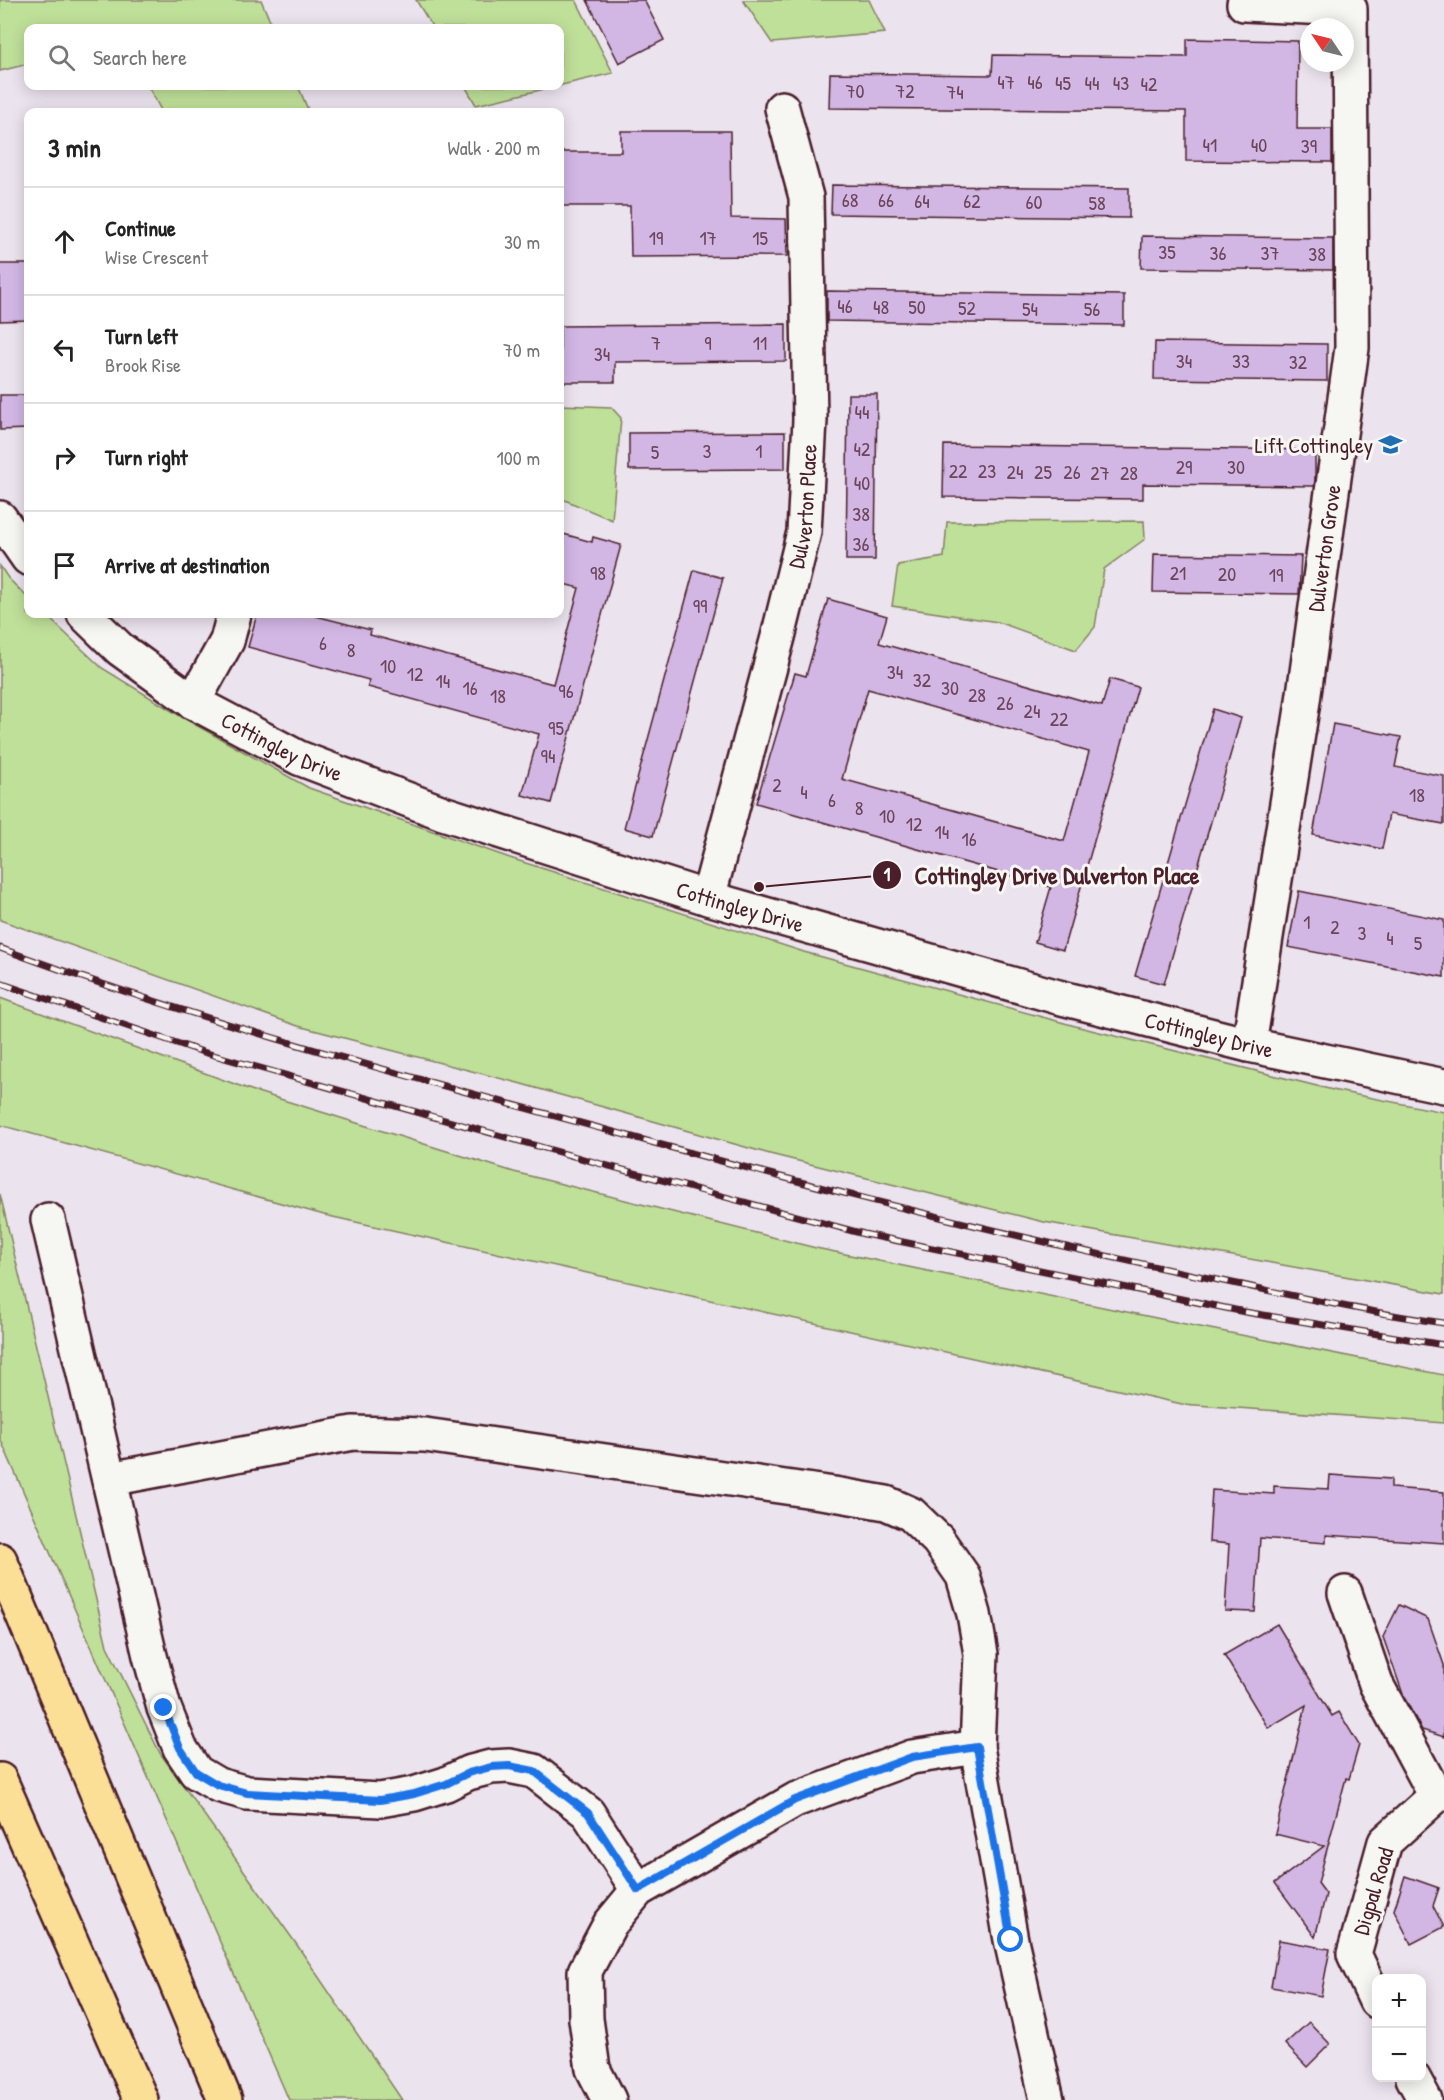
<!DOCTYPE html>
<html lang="en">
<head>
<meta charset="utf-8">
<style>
	body { margin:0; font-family:"Patrick Hand",sans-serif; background:#f2f2f2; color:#222 }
	.controls { position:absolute; right:18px; bottom:18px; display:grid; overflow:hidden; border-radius:12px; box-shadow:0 3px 15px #0003 }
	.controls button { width:54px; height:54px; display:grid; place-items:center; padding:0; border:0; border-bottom:2px solid #e0e0e0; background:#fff; color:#222; font:30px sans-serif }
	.compass { position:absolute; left:1300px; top:18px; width:54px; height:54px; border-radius:50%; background:#fff; box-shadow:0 3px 15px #0003; rotate:305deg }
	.stop { position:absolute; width:18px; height:18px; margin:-14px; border:4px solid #1a73e8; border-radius:50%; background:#fff }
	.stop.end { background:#1a73e8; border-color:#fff; box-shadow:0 2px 6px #0008 }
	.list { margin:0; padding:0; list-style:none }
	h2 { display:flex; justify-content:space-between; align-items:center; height:78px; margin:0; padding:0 24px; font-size:26px }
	h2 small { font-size:20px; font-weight:400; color:#767676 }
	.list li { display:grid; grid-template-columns:39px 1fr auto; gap:18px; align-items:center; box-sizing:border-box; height:108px; padding:0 24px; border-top:2px solid #e0e0e0 }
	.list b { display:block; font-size:22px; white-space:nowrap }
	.list p { margin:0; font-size:20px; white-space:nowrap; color:#767676 }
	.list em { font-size:20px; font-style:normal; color:#767676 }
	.icon { flex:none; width:33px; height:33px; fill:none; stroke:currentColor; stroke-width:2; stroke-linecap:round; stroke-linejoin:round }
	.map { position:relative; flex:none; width:1444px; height:2100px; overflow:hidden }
	.search { position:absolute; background:#fff; box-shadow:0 3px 15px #0003; left:24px; top:24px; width:540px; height:66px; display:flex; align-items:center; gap:15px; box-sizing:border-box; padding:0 21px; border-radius:12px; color:#767676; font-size:22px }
	.panel { position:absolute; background:#fff; box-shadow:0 3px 15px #0003; left:24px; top:108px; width:540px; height:510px; border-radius:12px }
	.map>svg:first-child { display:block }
	.green { fill:#bfe099; stroke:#848062; stroke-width:1.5 }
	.building { fill:#d2b7e5; stroke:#4a1f2b; stroke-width:1.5; fill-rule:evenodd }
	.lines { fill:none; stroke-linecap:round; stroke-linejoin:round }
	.minor-casing { stroke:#4a1f2b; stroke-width:38 }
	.motorway-casing { stroke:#4a1f2b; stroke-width:38 }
	.minor { stroke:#f6f6f2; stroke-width:33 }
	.motorway { stroke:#fbdf96; stroke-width:33 }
	.rail-casing { stroke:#4a1f2b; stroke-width:7 }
	.rail { stroke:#f6f6f2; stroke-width:4.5; stroke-dasharray:14; stroke-linecap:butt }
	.route { stroke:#1a73e8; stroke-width:8 }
	.labels { text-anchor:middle; stroke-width:6; stroke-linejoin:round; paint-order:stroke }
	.number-label { font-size:20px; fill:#6c455a }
	.poi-label { font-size:22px; fill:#4a1f2b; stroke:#f6f6f2; text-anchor:end }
	.street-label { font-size:22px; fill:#4a1f2b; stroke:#f6f6f2 }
	.leader { fill:none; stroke:#4a1f2b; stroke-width:2 }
	.callout-dot { fill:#4a1f2b; stroke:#f6f6f2; stroke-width:2 }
	.mark-label { font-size:18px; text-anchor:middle; font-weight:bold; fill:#fff }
	.callout-label { font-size:24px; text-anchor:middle; font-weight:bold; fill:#4a1f2b; stroke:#f6f6f2; stroke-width:6; stroke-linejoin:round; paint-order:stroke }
</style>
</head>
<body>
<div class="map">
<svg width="1444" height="2100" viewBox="0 0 1444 2100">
	<rect width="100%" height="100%" fill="#ebe3ee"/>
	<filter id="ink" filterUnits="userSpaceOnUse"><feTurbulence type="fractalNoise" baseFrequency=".0167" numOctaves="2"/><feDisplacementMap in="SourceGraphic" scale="12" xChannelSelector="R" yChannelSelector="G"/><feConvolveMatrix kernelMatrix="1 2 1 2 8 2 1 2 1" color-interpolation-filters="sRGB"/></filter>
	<g filter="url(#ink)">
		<g class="green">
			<path d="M0,0H261L273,28H28V64L0,71Z"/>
			<path d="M416,0H576L613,73L476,105L465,86H560V28H433Z"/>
			<path d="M743,0H869L885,33L772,43Z"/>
			<path d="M148,86H298L309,112H162Z"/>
			<path d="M560,405L611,407L621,418L612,520L560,498Z"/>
			<path d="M1144,521L1145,539L1104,569L1095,627L1076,650L998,622L892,606L898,565L944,557L947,522Z"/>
			<path d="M0,566L8,578L28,598V614H45L102,668L185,719L309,788L510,858L804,952L1079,1027L1337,1091L1444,1112V1294L1044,1222L770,1154L518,1083L298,1026L0,920Z"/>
			<path d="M0,998L251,1090L514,1172L816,1248L1195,1326L1444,1375V1423L1182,1404L324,1215L0,1125Z"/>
			<path d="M0,1194L107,1646L160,1753L297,1945L402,2100H289L0,1438Z"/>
		</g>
		<g class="building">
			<path d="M587,0H644L664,40L619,63Z"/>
			<path d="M1187,39L1298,41L1297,129H1332V162L1186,161V111L829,108L830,73L992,75L993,55L1187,57Z"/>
			<path d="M621,131H730L731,218L786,219L787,256L631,257L630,206H560V152H621Z"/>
			<path d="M832,185L1129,188V218L831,214Z"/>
			<path d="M1142,236L1333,238V270L1141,268Z"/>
			<path d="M0,264H28V320L0,321Z"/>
			<path d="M827,291L1124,295V325L827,321Z"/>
			<path d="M786,324V361L615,362V382H560V326Z"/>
			<path d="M1155,342L1327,344V381L1154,379Z"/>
			<path d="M848,394H877L875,560H846Z"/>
			<path d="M0,395H28V429L0,430Z"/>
			<path d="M785,432V469L629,470V433Z"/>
			<path d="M944,445L1315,450V480L1314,486L1143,484V499L943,497Z"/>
			<path d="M560,533L592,542L593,537L621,545L551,803L522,795L539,734L368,687L369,680L248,647L257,614H308L371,630L370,635L553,684L579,588L560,583Z"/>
			<path d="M1154,554L1301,556L1299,594L1153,592Z"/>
			<path d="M694,570L723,578L653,836L624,828Z"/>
			<path d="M828,599L887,616L879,643L915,653L1102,706L1110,679L1138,687L1063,950L1035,942L1051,887L756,803L795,673L806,676ZM868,689L1089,752L1064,841L842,779Z"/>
			<path d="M1213,709L1241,718L1164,984L1135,976Z"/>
			<path d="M1333,724L1401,737L1395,767L1444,776V824L1389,814L1382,849L1313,835Z"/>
			<path d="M1299,891L1444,920V977L1288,947Z"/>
			<path d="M1330,1475L1391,1479V1488L1444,1492V1543L1326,1535V1543L1260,1538L1255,1612L1225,1611L1229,1544L1209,1542L1212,1490L1274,1494V1486L1329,1489Z"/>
			<path d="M1399,1605L1428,1619L1444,1665V1737L1422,1730L1404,1697L1383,1637Z"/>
			<path d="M1277,1624L1332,1716L1339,1712L1359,1745L1349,1779L1346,1778L1318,1883L1326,1894L1315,1937L1275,1883L1324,1846L1275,1834L1306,1705L1268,1728L1224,1655Z"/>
			<path d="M1405,1876L1439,1888L1433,1906L1444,1927L1411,1944L1394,1910Z"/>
			<path d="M1279,1940L1330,1949L1321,1996L1271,1987Z"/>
			<path d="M1309,2022L1330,2044L1307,2067L1285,2044Z"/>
		</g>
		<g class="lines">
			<defs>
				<g id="minor">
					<path d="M1244,4L1350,9L1352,348L1302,708L1249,1045"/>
					<path d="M0,518L28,558"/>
					<path id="s1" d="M84,614L120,649L193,702L299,758L443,813L708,898L1058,997L1249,1045L1444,1086"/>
					<path d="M193,702L227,641L234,614"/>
					<path id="s2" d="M708,898L778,637L804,532L810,420L806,197L782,108"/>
					<path d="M48,1220L150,1656L164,1708L180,1748L196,1772L218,1785L247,1793L380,1800L414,1794L446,1784L468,1773L491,1767L509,1766L534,1771L588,1813L638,1890"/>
					<path d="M110,1479L353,1433L425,1435L834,1494L886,1503L911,1514L938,1540L963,1576L974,1614L981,1654L977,1747L1011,1940L1047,2100"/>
					<path d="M1345,1593L1376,1684L1436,1796L1385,1842L1354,1954L1376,2001"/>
					<path d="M1413,2078L1425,2100"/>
					<path d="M609,2100L593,2069L586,2019L585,1971L610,1924L638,1890L795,1800L912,1757L977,1747"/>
				</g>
				<g id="motorway">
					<path d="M0,1560L225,2100"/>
					<path d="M0,1780L141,2100"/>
				</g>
			</defs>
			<use href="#minor" class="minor-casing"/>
			<use href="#motorway" class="motorway-casing"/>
			<use href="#minor" class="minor"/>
			<use href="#motorway" class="motorway"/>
			<defs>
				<g id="rail">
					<path d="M0,948C211,1026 430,1082 647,1141C837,1193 1029,1241 1223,1281C1296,1296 1370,1313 1444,1323"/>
					<path d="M0,983L203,1052L605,1165L864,1234L1245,1312L1444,1345"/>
				</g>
			</defs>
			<use href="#rail" class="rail-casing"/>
			<use href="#rail" class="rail"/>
		</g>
	</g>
	<g class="lines" filter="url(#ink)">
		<path class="route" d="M164,1708L180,1748L196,1772L218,1785L247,1793L380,1800L414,1794L446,1784L468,1773L491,1767L509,1766L534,1771L588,1813L638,1890L795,1800L912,1757L977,1747L1011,1940"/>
	</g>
	<defs>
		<symbol id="school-bare" viewBox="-9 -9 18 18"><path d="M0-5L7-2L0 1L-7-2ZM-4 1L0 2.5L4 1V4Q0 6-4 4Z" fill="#1f6fb2" stroke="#f6f6f2" stroke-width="2.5" paint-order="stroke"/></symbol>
	</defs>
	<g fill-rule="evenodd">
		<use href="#school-bare" x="1374" y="428" width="33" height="33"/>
	</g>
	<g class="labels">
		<g class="number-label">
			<text x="1006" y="89">47</text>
			<text x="1035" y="89">46</text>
			<text x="1063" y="90">45</text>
			<text x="1092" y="90">44</text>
			<text x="1121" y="90">43</text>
			<text x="1149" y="91">42</text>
			<text x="855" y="98">70</text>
			<text x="905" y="98">72</text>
			<text x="955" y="99">74</text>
			<text x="1210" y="152">41</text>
			<text x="1259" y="152">40</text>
			<text x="1309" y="153">39</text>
			<text x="850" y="207">68</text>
			<text x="886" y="207">66</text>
			<text x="922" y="208">64</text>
			<text x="972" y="208">62</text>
			<text x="1034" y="209">60</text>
			<text x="1097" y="210">58</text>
			<text x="656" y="245">19</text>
			<text x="708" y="245">17</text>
			<text x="760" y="245">15</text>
			<text x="1167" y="259">35</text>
			<text x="1218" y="260">36</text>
			<text x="1270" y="260">37</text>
			<text x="1317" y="261">38</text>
			<text x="845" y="313">46</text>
			<text x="881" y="314">48</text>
			<text x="917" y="314">50</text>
			<text x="967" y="315">52</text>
			<text x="1030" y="316">54</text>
			<text x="1092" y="316">56</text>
			<text x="656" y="350">7</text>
			<text x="708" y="350">9</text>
			<text x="760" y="350">11</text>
			<text x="602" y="361">34</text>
			<text x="1184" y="368">34</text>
			<text x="1241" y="368">33</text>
			<text x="1298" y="369">32</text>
			<text x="862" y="419">44</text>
			<text x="862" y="456">42</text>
			<text x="707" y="458">3</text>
			<text x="759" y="458">1</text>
			<text x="655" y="459">5</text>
			<text x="1184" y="474">29</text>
			<text x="1236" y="474">30</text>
			<text x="958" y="478">22</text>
			<text x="987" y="478">23</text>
			<text x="1015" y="479">24</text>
			<text x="1043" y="479">25</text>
			<text x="1072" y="479">26</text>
			<text x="1100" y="480">27</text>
			<text x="1129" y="480">28</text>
			<text x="862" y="490">40</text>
			<text x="861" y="521">38</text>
			<text x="861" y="551">36</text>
			<text x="598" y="580">98</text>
			<text x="1178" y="580">21</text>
			<text x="1227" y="581">20</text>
			<text x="1276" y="582">19</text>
			<text x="700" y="613">99</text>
			<text x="323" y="650">6</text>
			<text x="351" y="657">8</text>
			<text x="388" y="673">10</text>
			<text x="895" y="679">34</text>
			<text x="415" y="681">12</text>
			<text x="922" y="687">32</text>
			<text x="443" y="688">14</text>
			<text x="470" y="695">16</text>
			<text x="950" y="695">30</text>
			<text x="566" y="698">96</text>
			<text x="977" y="702">28</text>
			<text x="498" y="703">18</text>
			<text x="1005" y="710">26</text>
			<text x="1032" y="718">24</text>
			<text x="1059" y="726">22</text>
			<text x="556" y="735">95</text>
			<text x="548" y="763">94</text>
			<text x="777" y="792">2</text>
			<text x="804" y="799">4</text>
			<text x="1417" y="802">18</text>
			<text x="832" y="807">6</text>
			<text x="859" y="815">8</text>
			<text x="887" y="823">10</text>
			<text x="914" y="831">12</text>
			<text x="942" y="839">14</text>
			<text x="969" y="846">16</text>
			<text x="1307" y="929">1</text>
			<text x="1335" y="934">2</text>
			<text x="1362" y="940">3</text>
			<text x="1390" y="945">4</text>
			<text x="1418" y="950">5</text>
		</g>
		<g class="poi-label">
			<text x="1373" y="453">Lift Cottingley</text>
		</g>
		<g class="street-label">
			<text dy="8" stroke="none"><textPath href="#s2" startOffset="404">Dulverton Place</textPath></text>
			<text transform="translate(1324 548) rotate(-82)" y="8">Dulverton Grove</text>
			<text dy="8" stroke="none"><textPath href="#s1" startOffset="240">Cottingley Drive</textPath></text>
			<text dy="8" stroke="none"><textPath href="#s1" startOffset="726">Cottingley Drive</textPath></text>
			<text dy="8" stroke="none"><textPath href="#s1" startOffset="1212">Cottingley Drive</textPath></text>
			<text transform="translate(1373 1891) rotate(-73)" y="8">Digpal Road</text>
		</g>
	</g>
	<path class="leader" d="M759 887L887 875"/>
	<g class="callout-dot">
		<circle cx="759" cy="887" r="6"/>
		<circle cx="887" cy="875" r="15"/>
	</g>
	<g class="mark-label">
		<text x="887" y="881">1</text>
	</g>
	<g class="callout-label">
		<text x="1057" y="884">Cottingley Drive Dulverton Place</text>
	</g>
</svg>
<div class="controls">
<button>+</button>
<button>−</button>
</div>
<svg class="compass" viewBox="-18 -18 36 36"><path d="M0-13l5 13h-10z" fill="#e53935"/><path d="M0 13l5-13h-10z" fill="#767676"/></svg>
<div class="stop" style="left:1011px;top:1940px"></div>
<div class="stop end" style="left:164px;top:1708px"></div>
<div class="search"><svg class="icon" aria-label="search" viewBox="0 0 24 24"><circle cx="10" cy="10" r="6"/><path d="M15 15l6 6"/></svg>Search here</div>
<section class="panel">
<h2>3 min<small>Walk · 200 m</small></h2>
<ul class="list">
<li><svg class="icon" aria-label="ahead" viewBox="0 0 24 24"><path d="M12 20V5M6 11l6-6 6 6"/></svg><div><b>Continue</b><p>Wise Crescent</p></div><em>30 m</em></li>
<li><svg class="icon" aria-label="left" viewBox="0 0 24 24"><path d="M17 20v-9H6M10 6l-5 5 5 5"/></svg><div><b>Turn left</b><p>Brook Rise</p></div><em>70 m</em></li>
<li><svg class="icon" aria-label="right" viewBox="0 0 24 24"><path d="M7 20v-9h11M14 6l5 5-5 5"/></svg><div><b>Turn right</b></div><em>100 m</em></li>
<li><svg class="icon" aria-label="arrive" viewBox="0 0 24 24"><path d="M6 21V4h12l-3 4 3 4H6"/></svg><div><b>Arrive at destination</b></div></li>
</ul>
</section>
</div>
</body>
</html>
